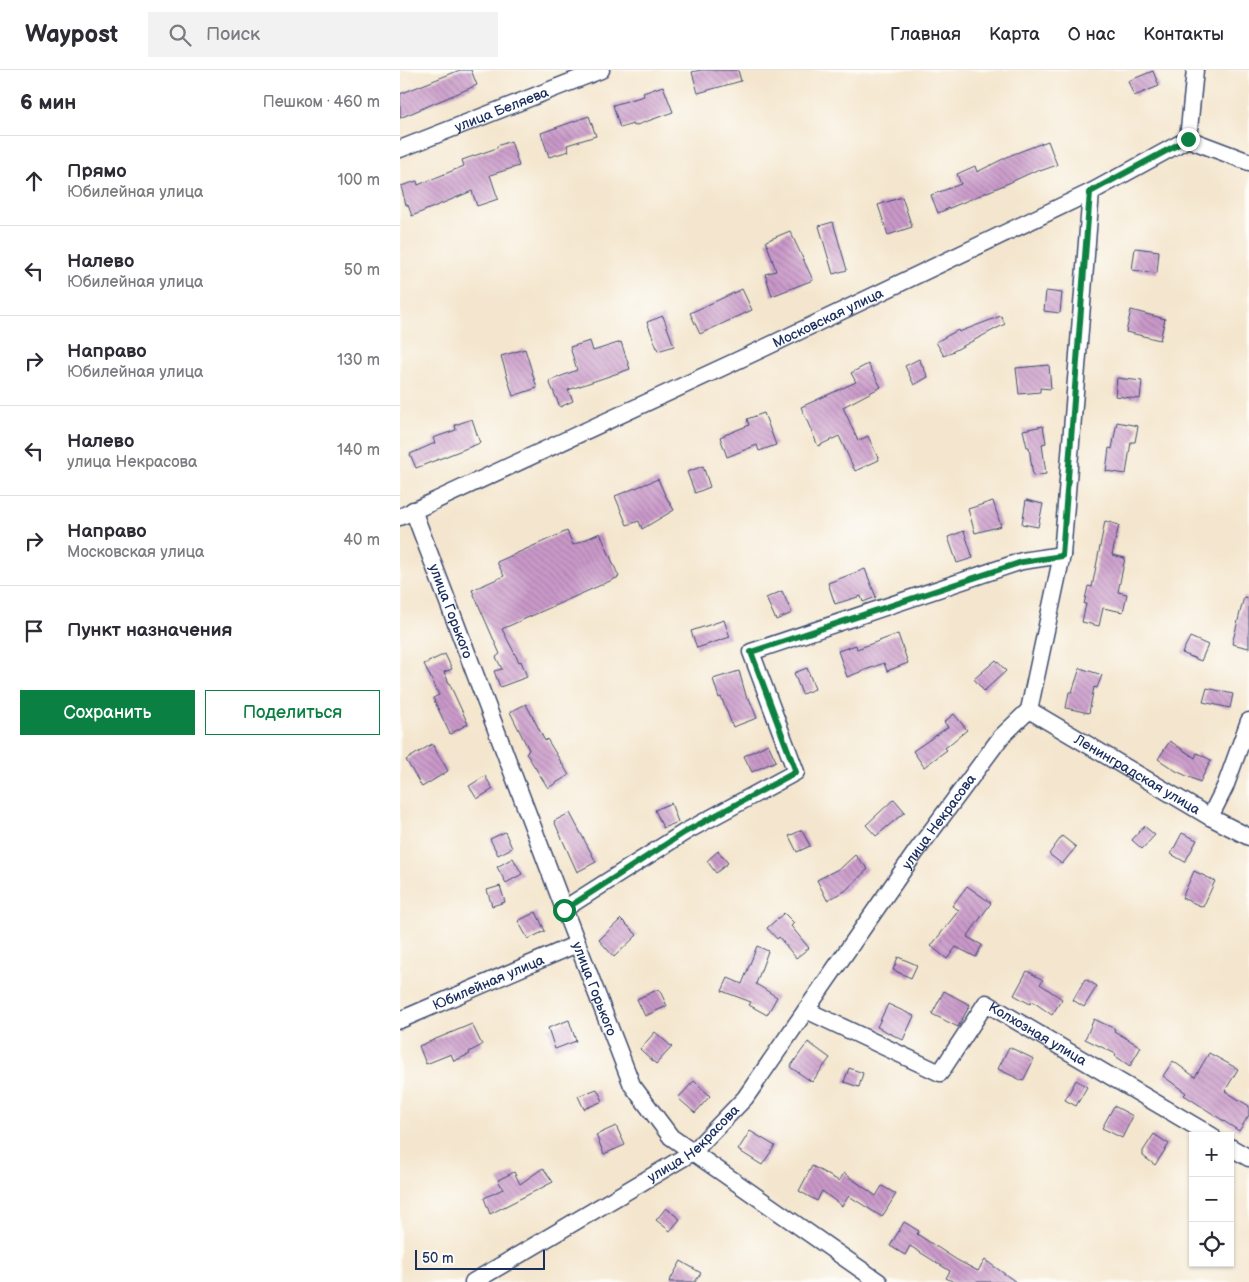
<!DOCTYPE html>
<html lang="ru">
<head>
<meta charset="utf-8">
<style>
	body { margin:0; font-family:"Balsamiq Sans",sans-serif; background:#f2f2f3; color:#2b2b33 }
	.controls { position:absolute; right:15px; bottom:15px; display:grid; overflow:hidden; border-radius:0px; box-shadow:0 1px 4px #0004 }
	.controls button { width:45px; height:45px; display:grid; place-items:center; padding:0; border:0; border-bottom:1px solid #e1e1e2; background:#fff; color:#2b2b33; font:25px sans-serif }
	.scale { position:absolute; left:15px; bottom:12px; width:130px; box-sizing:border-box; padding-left:5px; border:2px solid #1b2f5e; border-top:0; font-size:14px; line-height:18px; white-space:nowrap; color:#1b2f5e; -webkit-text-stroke:4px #fdfcf7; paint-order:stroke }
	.stop { position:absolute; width:15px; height:15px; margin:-11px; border:4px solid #0b8043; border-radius:50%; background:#fff }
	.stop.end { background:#0b8043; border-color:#fff; box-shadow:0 1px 5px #0008 }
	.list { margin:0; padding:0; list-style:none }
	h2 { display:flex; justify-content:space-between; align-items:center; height:65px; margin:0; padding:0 20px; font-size:21px }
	h2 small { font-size:16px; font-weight:400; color:#7c7c81 }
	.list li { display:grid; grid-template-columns:32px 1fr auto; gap:15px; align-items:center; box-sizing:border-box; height:90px; padding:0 20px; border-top:1px solid #e1e1e2 }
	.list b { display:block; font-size:19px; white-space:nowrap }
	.list p { margin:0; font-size:16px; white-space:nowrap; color:#7c7c81 }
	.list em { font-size:16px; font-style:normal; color:#7c7c81 }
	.actions { display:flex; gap:10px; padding:15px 20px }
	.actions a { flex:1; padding:11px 0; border:1px solid #0b8043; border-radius:0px; text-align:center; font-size:18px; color:#0b8043 }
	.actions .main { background:#0b8043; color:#fff }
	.icon { flex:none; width:28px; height:28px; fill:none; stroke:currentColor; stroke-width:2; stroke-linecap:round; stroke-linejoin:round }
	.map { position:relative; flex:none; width:849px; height:1212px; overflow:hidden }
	header { display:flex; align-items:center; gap:30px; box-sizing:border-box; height:70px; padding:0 25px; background:#fff; border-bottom:1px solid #e1e1e2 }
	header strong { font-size:24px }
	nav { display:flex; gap:28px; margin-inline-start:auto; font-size:18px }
	.search { width:350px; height:45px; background:#f2f2f3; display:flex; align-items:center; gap:12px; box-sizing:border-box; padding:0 18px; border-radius:0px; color:#7c7c81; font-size:19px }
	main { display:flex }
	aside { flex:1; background:#fff }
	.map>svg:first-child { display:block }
	.building { fill:url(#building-back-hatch) }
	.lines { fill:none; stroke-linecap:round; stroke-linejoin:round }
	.street-casing { stroke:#3c4a6f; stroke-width:19 }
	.street { stroke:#fff; stroke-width:16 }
	.route { stroke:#0b8043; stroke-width:6 }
	.labels { text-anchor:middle; stroke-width:4.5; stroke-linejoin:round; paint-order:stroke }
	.street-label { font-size:14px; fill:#1b2f5e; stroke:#fdfcf7 }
</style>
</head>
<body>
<header>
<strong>Waypost</strong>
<div class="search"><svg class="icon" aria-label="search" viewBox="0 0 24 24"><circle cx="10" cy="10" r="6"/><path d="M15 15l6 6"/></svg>Поиск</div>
<nav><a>Главная</a><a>Карта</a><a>О нас</a><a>Контакты</a></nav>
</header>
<main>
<aside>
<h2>6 мин<small>Пешком · 460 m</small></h2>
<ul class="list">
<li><svg class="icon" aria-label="ahead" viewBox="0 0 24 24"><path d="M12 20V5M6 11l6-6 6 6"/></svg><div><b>Прямо</b><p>Юбилейная улица</p></div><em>100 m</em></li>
<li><svg class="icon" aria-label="left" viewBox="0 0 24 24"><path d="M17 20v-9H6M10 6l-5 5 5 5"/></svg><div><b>Налево</b><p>Юбилейная улица</p></div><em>50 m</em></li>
<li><svg class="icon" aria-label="right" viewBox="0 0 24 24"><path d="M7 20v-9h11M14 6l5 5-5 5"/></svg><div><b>Направо</b><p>Юбилейная улица</p></div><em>130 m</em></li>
<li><svg class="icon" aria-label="left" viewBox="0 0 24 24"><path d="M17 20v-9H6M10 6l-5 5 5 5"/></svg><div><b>Налево</b><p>улица Некрасова</p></div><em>140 m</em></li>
<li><svg class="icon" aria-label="right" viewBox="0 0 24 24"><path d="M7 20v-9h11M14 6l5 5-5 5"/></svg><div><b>Направо</b><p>Московская улица</p></div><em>40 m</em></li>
<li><svg class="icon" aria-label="arrive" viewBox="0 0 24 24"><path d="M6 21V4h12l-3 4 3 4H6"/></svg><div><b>Пункт назначения</b></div></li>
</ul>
<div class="actions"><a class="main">Сохранить</a><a>Поделиться</a></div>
</aside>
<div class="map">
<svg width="849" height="1212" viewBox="0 0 849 1212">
	<defs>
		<pattern id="building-back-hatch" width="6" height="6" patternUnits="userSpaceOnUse" patternTransform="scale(1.25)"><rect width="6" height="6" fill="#ca99c9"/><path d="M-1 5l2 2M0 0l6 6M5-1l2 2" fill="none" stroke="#a37da6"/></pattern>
	</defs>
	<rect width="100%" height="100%" fill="#fdfcf7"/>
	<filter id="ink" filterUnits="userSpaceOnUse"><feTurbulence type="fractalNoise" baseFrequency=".02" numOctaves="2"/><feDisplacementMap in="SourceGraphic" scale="10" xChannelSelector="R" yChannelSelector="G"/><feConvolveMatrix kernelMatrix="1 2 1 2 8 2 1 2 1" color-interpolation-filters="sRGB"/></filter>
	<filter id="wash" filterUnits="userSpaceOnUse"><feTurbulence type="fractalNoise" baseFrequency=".0096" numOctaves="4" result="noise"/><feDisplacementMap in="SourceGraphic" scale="20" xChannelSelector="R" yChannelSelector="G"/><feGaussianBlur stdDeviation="1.12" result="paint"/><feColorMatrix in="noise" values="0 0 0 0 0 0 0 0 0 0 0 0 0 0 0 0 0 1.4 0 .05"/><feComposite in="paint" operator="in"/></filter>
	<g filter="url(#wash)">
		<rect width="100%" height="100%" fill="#f4e6ce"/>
		<g id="blocks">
			<g class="building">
				<path d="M60,0H71L77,15L0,48V24Z"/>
				<path d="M301,0H338L341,11L298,23L292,2Z"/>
				<path d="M753,1L759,16L734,26L728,11Z"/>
				<path d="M263,16L273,42L234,56L233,54L220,58L213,35L244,26L243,23Z"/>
				<path d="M189,46L196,66L167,75L169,81L149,87L141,63Z"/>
				<path d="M111,71L119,96L90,105L98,129L77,136L72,121L12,146L8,135H6L1,116L17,111L18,115L64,96L62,90L97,78V76Z"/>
				<path d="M648,71L657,95L640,101L639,99L611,112L538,143L531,125L561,114L557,104L575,96L577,102L611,85Z"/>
				<path d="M502,127L512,157L488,165L478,135Z"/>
				<path d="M433,152L447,200L433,204L419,156Z"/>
				<path d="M390,161L413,210L372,226L365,204L376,201L366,171Z"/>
				<path d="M735,178L759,181L757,203L732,200Z"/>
				<path d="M342,219L352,240L300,264L290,243Z"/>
				<path d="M646,221L662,223L660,243L644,241Z"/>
				<path d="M731,240L765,249L760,270L726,262Z"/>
				<path d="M263,246L274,276L258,281L247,252Z"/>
				<path d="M601,246L605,254L544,286L536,272L558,260L559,262Z"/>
				<path d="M190,271L193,281L221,272L230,299L168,320L173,331L160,337L149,311L177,300L170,277Z"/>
				<path d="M125,279L137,318L113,326L101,286Z"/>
				<path d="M519,289L528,307L514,315L505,296Z"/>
				<path d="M468,294L481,317L443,337L458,371L468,366L479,390L455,401L439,366L418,376L401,337L456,312L451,303Z"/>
				<path d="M649,295L651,319L640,318V322L619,324L616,298Z"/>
				<path d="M717,308L742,311L740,329L715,326Z"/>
				<path d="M364,343L376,375L359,381L357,375L327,387L320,367L349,355L347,349Z"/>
				<path d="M72,349L80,373L16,398L10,384L35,373L33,368L56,360L55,355Z"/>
				<path d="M717,352L738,356L735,372H731L726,404L706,401L709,378L712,379Z"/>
				<path d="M643,356L646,373L642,374L646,404L633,406L629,377H627L623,360Z"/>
				<path d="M303,396L310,417L295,423L287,402Z"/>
				<path d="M258,409L265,425L274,440L242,459L239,451L227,455L215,426Z"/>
				<path d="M626,430L643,434L638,457L622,454Z"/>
				<path d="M593,431L601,456L575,463L568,439Z"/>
				<path d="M705,451L719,455L712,485L725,488L718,522L727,524L723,542L703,538L699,556L682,552L686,534H684L688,516L692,517Z"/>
				<path d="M167,461L173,475L200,463L219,507L102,559L119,592L121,591L127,607L100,617L94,601L102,599L96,587L100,584L72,520L104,506L97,492Z"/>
				<path d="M564,461L573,488L557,493L548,467Z"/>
				<path d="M465,499L476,527L463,532L461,526L435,534L428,513Z"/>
				<path d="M382,521L392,543L376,550L366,528Z"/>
				<path d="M844,527L849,528V578L832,574Z"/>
				<path d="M324,550L330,567L297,578L291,561Z"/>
				<path d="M498,564L508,593L487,601L484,593L447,607L438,581L456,575L457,579Z"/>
				<path d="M790,567L808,575L801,591L782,583Z"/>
				<path d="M45,584L52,599L44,602L68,654L50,664L33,628L39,625L24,594Z"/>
				<path d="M596,590L606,601L584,621L574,609Z"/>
				<path d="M407,598L415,619L402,624L394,603Z"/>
				<path d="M680,598L702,605L697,618L694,617L689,643L666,638L669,622H672Z"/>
				<path d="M339,601L347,629L349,628L357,648L333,657L321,627L319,628L313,609Z"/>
				<path d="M807,618L833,624L830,638L803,632Z"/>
				<path d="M126,634L145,671L147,669L169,705L148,718L126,683L129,680L110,642Z"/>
				<path d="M554,644L567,660L545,678L547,680L524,697L513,681L548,657L544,652Z"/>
				<path d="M770,671L795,688L797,683L811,690L800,712L776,701L758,689Z"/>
				<path d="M32,674L48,701L22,717L6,690Z"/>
				<path d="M368,674L376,691L352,702L344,686Z"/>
				<path d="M85,706L93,719L77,729L69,716Z"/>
				<path d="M494,729L505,742L476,766L466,755Z"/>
				<path d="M271,733L278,752L263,758L255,740Z"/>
				<path d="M170,743L196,792L177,802L154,751Z"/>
				<path d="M744,756L755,765L742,779L732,770Z"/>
				<path d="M402,760L410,776L397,782L389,766Z"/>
				<path d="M105,762L112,778L98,785L90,769Z"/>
				<path d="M782,763L797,770L785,792L771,784Z"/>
				<path d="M662,766L676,777L662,794L649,784Z"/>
				<path d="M318,781L328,793L316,803L307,791Z"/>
				<path d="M455,785L468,799L445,821L427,830L417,810L442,797Z"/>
				<path d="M113,788L122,804L106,813L97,797Z"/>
				<path d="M794,801L815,811L803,837L782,828Z"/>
				<path d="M100,816L105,832L92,836L87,820Z"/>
				<path d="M567,816L591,833L567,867L582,875L576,887L556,877L547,889L531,876L559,840L552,836Z"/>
				<path d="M136,842L145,861L128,869L118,851Z"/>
				<path d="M384,843L394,853L391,856L409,878L396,888L379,867L377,869L367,858Z"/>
				<path d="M221,849L237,865L214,887L199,870Z"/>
				<path d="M357,876L368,881L356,914L377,927L367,945L349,935L351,932L322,921L328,908L342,914Z"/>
				<path d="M498,887L517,895L511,908L493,900Z"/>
				<path d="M627,901L643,910L640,914L662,929L652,945L632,931L630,934L614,925Z"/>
				<path d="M685,909L697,916L684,937L673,930Z"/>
				<path d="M259,919L267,936L245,946L237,929Z"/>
				<path d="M544,921L570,935L558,957L532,944Z"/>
				<path d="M488,934L514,946L503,970L477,957Z"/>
				<path d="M694,949L715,959L714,961L741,977L730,996L715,986L716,984L685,969Z"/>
				<path d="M169,950L176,971L155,979L148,958Z"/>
				<path d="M72,954L82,975L69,982L70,984L54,991L51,984L26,994L19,976Z"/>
				<path d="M255,962L272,977L256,994L240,979Z"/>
				<path d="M408,972L430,988L412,1012L390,997Z"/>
				<path d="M609,977L634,989L623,1011L598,999Z"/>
				<path d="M809,983L838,999L825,1021L849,1036V1045L839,1061L784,1025L786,1023L763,1006L773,991L795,1007Z"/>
				<path d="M449,998L463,1003L459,1017L444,1012Z"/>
				<path d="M676,1010L687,1017L676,1036L665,1030Z"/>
				<path d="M294,1011L310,1026L295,1043L278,1028Z"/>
				<path d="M197,1019L203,1031L184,1039L178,1026Z"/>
				<path d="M714,1036L733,1046L722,1068L702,1058Z"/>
				<path d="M216,1056L225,1075L204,1084L196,1065Z"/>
				<path d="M350,1061L375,1076L362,1095L338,1080Z"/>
				<path d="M754,1064L769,1074L755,1095L743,1086V1081Z"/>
				<path d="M412,1096L439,1111L444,1103L476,1126L482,1116L496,1124L482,1147L449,1126L442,1136L422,1121L417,1131L399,1121Z"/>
				<path d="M143,1098L153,1112L90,1144L84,1128L103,1119L98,1110L114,1102L120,1114Z"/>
				<path d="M266,1138L280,1149L270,1161L256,1150Z"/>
				<path d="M504,1152L519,1161L517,1164L557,1190L578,1201L585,1190L616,1212H554L546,1208L550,1201L510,1176L505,1185L490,1176Z"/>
				<path d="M281,1191L301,1203L295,1212H269Z"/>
			</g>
		</g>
	</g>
	<g filter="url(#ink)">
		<use href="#blocks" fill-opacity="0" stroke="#3c4a6f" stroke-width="1"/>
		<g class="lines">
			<defs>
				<g id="street">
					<path d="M788,69L849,92"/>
					<path id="s1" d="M0,79L201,0"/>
					<path id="s2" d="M13,440L164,839L232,1015L271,1067L479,1212"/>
					<path id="s3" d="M0,447L360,280L691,122L788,69L795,0"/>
					<path id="s4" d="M629,640L810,747L849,767"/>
					<path d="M810,747L825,717L849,651"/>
					<path d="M164,839L285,762L396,702L351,582L622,491L662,485"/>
					<path id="s5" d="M406,940L540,1003L586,933L812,1066"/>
					<path id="s6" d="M0,950L177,874"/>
					<path d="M830,1077L849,1088"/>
					<path id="s7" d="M73,1212L293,1082L345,1028L515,783L601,667L629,640L662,485L691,122"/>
				</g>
			</defs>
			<use href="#street" class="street-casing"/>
			<use href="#street" class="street"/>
		</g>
	</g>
	<g class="lines" filter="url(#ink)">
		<path class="route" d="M164,840L285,762L396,702L351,582L622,492L662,486L690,122L788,69"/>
	</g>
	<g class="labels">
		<g class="street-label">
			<text dy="5" stroke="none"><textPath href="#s1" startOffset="109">улица Беляева</textPath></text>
			<text dy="5" stroke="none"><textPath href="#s3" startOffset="472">Московская улица</textPath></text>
			<text dy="5" stroke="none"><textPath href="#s2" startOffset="108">улица Горького</textPath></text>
			<text dy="5" stroke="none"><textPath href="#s4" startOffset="126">Ленинградская улица</textPath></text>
			<text dy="5" stroke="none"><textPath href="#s7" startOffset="668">улица Некрасова</textPath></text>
			<text dy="5" stroke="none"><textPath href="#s6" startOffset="96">Юбилейная улица</textPath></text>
			<text dy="5" stroke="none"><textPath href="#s2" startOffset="512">улица Горького</textPath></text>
			<text dy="5" stroke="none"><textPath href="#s5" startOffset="292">Колхозная улица</textPath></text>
			<text dy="5" stroke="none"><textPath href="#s7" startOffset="261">улица Некрасова</textPath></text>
		</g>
	</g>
</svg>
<div class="controls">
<button>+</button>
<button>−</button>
<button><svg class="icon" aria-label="locate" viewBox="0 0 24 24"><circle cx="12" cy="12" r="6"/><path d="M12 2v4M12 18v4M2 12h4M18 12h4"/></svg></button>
</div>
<div class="scale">50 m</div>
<div class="stop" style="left:164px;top:840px"></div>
<div class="stop end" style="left:788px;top:69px"></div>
</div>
</main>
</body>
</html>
